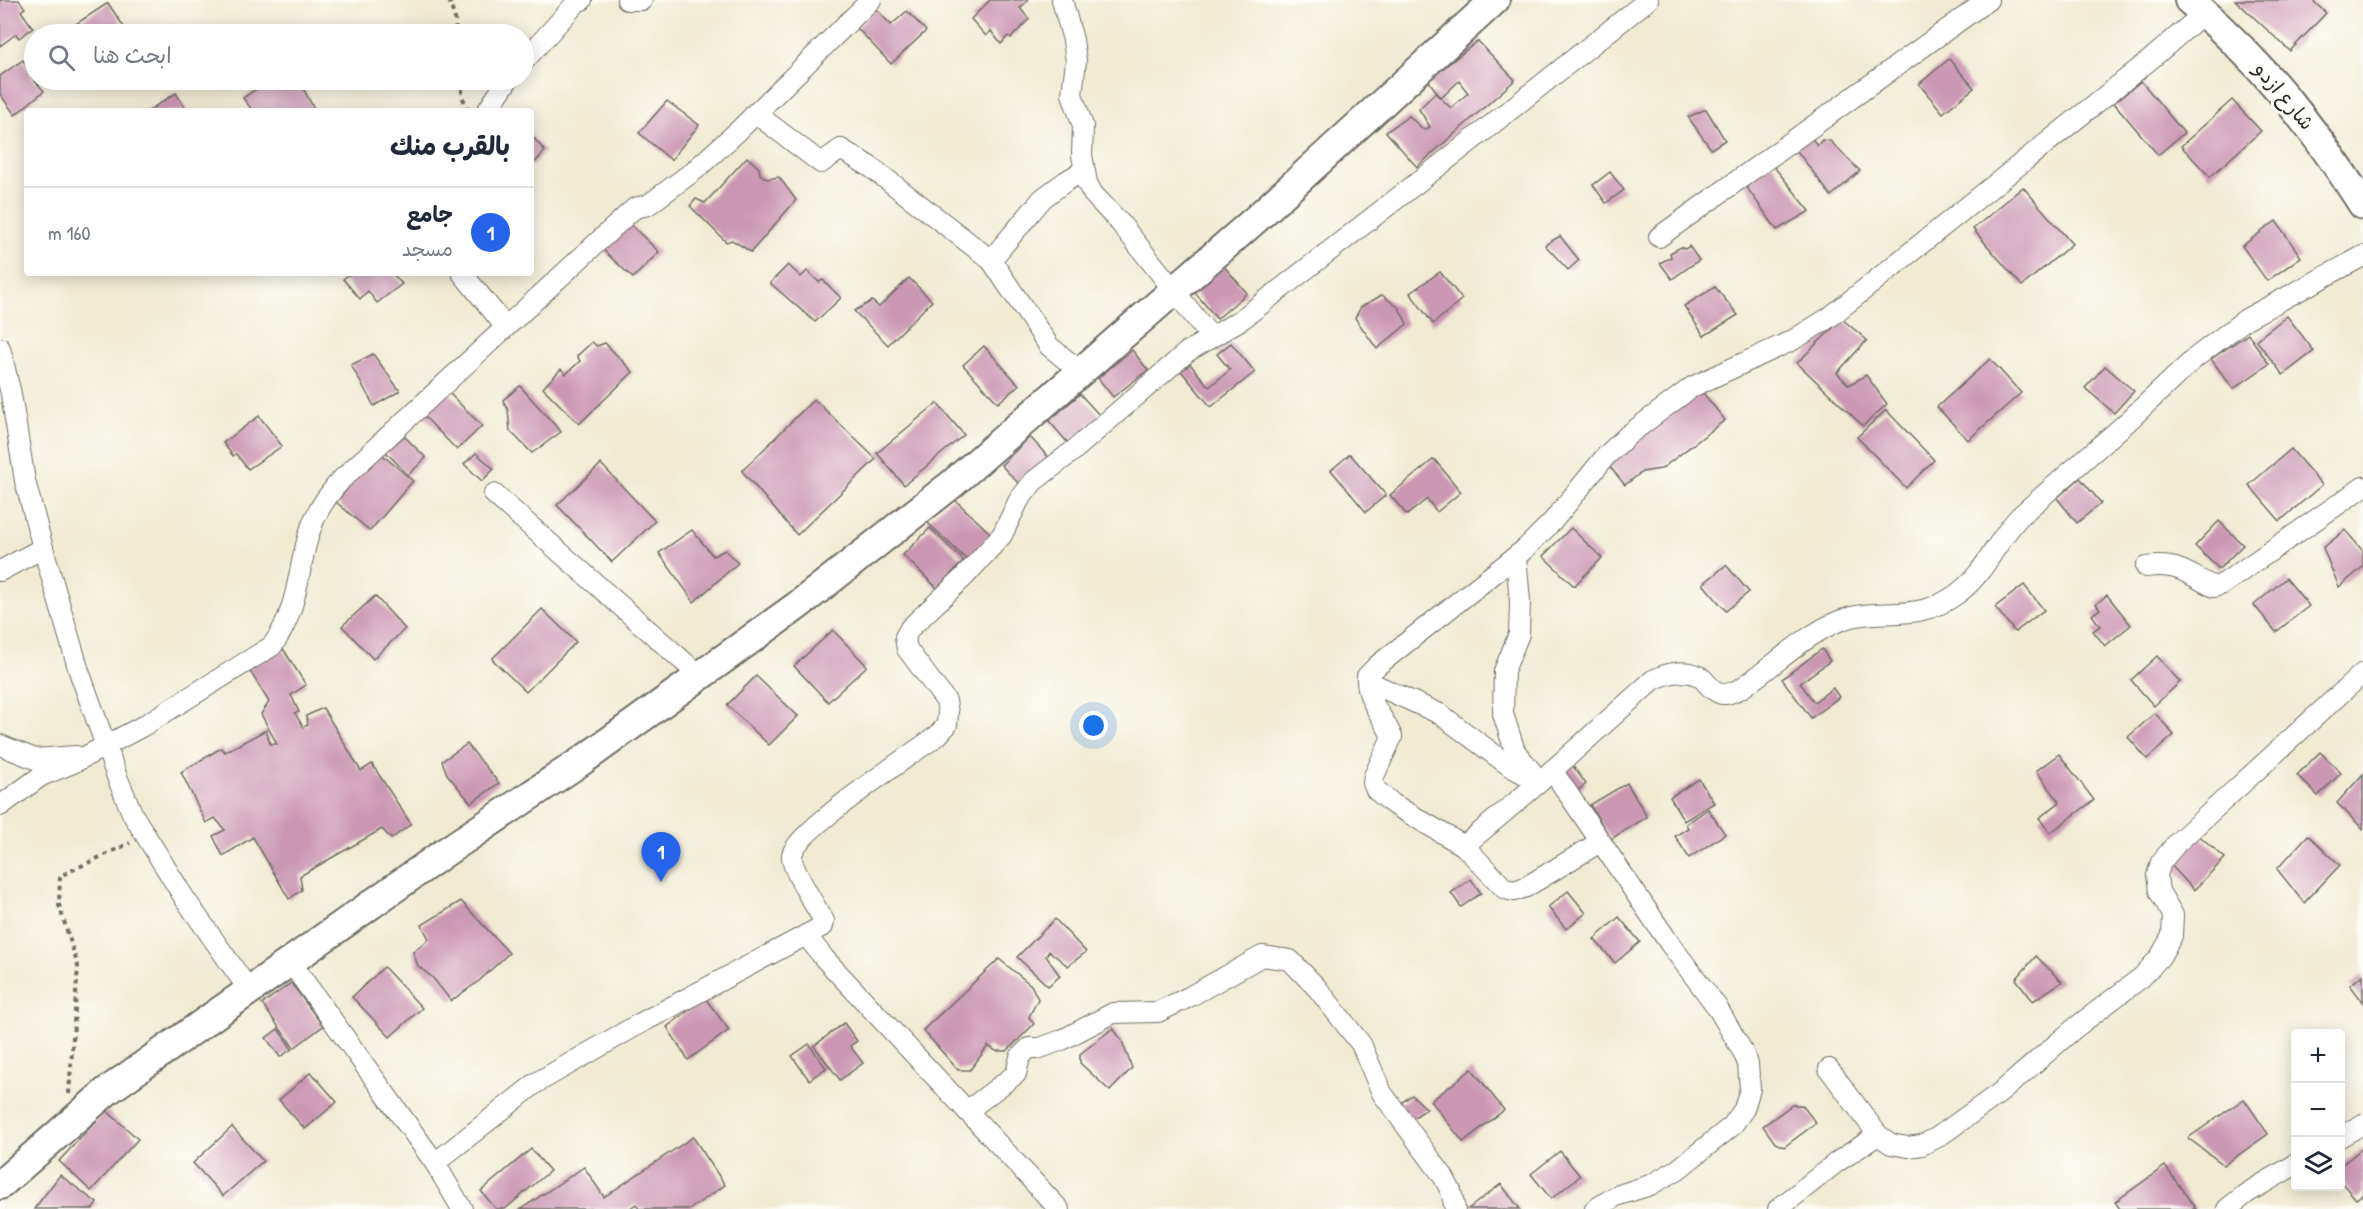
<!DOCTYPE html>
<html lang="ar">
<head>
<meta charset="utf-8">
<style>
	body { margin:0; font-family:"Patrick Hand","Playpen Sans Arabic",sans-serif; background:#f6f6f7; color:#1f2937; direction:rtl }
	.controls { position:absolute; right:18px; bottom:18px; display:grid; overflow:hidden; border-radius:6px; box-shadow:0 3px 15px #0003 }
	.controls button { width:54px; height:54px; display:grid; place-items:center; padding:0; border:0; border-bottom:2px solid #e0e1e3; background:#fff; color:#1f2937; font:30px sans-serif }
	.you { position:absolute; left:1094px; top:726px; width:21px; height:21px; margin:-15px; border:4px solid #fff; border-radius:50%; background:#1a73e8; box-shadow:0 0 0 9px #1a73e833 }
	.badge { display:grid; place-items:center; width:39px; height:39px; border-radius:50%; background:#2563eb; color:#fff; font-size:20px; font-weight:700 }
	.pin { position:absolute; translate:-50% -50px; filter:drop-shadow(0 2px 3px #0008) }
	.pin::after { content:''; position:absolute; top:32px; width:21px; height:18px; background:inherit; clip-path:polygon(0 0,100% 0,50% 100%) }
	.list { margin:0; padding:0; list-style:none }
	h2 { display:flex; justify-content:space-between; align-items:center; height:78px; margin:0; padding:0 24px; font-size:26px }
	h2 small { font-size:20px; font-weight:400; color:#747a83 }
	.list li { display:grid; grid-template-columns:39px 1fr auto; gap:18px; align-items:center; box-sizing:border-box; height:90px; padding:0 24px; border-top:2px solid #e0e1e3 }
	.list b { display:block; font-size:22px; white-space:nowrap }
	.list p { margin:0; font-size:20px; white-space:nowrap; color:#747a83 }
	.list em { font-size:20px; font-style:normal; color:#747a83 }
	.icon { flex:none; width:33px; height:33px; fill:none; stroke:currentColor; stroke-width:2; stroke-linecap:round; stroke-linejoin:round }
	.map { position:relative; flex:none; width:2363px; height:1209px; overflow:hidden; direction:ltr }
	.search { position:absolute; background:#fff; box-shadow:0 3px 15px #0003; left:24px; top:24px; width:510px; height:66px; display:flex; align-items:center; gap:15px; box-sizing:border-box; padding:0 21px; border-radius:33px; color:#747a83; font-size:22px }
	.panel { position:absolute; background:#fff; box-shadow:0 3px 15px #0003; left:24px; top:108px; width:510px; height:168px; border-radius:6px; direction:rtl }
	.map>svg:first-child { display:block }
	.building { fill:#cb97b3 }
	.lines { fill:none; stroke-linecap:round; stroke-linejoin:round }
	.street-casing { stroke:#706e66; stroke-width:22 }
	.secondary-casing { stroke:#706e66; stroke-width:32 }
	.path { stroke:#706e66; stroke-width:4; stroke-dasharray:4.5 4.5; stroke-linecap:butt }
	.street { stroke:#fff; stroke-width:20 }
	.secondary { stroke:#fff; stroke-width:28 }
	.labels { text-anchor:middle; stroke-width:6; stroke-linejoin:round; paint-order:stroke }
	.street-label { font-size:20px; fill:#2b2b2b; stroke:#fdfcf7 }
</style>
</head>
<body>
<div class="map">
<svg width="2363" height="1209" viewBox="0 0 2363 1209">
	<rect width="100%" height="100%" fill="#fdfcf7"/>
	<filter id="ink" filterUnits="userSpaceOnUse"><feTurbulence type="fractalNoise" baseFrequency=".0167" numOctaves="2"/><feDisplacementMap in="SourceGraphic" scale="12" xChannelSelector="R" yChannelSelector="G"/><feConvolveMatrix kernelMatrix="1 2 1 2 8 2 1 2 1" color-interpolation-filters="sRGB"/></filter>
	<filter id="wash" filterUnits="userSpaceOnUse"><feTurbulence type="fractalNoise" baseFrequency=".008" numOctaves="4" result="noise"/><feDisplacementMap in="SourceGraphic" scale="24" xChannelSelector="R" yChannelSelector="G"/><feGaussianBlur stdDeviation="1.35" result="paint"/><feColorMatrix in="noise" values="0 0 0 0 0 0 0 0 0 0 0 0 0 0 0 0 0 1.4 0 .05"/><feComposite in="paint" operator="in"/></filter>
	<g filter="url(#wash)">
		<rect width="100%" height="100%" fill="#f1ebd4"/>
		<g id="blocks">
			<g class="building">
				<path d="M0,0H19L25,8L21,11L33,28L19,38L16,34L0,46Z"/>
				<path d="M990,0H1028L1020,8L1029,19L1011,38L1008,36L1001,44L991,31L986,36L971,19Z"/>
				<path d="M2235,0H2312L2326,13L2290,51Z"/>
				<path d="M108,3L128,33L67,34L65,31Z"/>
				<path d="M876,9L891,25L907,11L926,31L891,64L857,28Z"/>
				<path d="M1478,41L1515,80L1417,167L1386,132L1409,116L1424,130L1430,127L1419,109L1435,93L1451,108L1468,93L1459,81L1441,98L1428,80Z"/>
				<path d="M1949,59L1974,88L1943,113L1919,84Z"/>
				<path d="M23,60L34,80L44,91L15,115L0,94V76Z"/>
				<path d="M270,80H299L315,111H253L243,98Z"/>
				<path d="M2141,81L2184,133L2158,155L2114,103Z"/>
				<path d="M176,93L187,111H148Z"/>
				<path d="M2232,100L2261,131L2210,177L2181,146Z"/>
				<path d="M667,101L699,125L671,160L639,133Z"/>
				<path d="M1706,109L1725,140L1711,149L1688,117Z"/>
				<path d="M531,135L545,151L531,167Z"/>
				<path d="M1811,136L1817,146L1822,140L1830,141L1860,171L1831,196L1794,147Z"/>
				<path d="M747,157L759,168L760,174L767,179L779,177L796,200L751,252L732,240L726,242L690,206L696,199L705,203Z"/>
				<path d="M1771,163L1810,211L1777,230L1743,182Z"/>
				<path d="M1610,172L1624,190L1606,203L1593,185Z"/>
				<path d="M2023,187L2072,244L2022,286L1973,229Z"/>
				<path d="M2276,221L2301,257L2267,281L2242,246Z"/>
				<path d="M629,223L659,252L633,278L603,250Z"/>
				<path d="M1560,236L1579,260L1568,270L1545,245Z"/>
				<path d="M1689,246L1699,260L1672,279L1660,263L1671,257L1670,253L1681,247L1685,249Z"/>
				<path d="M1222,264L1247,293L1217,319L1192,289Z"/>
				<path d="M788,265L801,277L807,271L819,282L823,280L841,298L815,322L770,283Z"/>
				<path d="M1440,272L1462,299L1433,324L1410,293Z"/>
				<path d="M351,273H392L402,284L377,303L368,291L360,299L343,279Z"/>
				<path d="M909,278L932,301L888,345L854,311L872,301L879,307Z"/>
				<path d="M1715,287L1738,315L1704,336L1684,306Z"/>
				<path d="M1382,295L1399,308L1407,324L1377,349L1355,318L1361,307Z"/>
				<path d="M2287,316L2314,351L2283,375L2256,340Z"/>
				<path d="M1842,319L1867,340L1837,373L1849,385L1866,375L1887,404L1863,426L1797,363Z"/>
				<path d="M2248,334L2269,364L2233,389L2211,359Z"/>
				<path d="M592,342L597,346L605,343L633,372L579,424L543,388L561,369L566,374L580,361L577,356Z"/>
				<path d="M1231,343L1255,372L1211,407L1181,371L1190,364L1209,387L1230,370L1217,354Z"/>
				<path d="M984,346L1019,385L998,403L963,365Z"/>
				<path d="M1132,350L1148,370L1113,397L1098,378Z"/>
				<path d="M373,354L400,391L374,406L351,365Z"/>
				<path d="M1990,359L2021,393L1968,440L1937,407Z"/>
				<path d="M2105,366L2134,391L2114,413L2085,388Z"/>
				<path d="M520,386L561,432L532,453L510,431L508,410L503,400Z"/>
				<path d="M1699,388L1725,420L1661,469L1642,472L1625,485L1606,462Z"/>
				<path d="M446,390L482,426L457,450L422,414Z"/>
				<path d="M1080,394L1100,416L1068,443L1049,421Z"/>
				<path d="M814,399L876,459L797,535L742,471Z"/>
				<path d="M937,403L964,435L904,485L877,453Z"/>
				<path d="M1886,410L1934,460L1906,488L1857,437Z"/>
				<path d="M259,416L282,446L248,469L236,454L233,456L223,443Z"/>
				<path d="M404,436L426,458L408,475L386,452Z"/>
				<path d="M1030,437L1049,458L1020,485L1001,465Z"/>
				<path d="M2291,449L2322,485L2280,521L2249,485Z"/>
				<path d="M379,452L413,481L370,531L336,502Z"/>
				<path d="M476,453L494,469L482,481L464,464Z"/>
				<path d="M1350,454L1386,495L1366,512L1331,470Z"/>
				<path d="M1434,459L1461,492L1437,512L1427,499L1407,515L1390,495Z"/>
				<path d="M601,464L655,521L612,562L557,505Z"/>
				<path d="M2080,478L2101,503L2077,523L2057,498Z"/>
				<path d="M952,497L991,534L967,560L927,522Z"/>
				<path d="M2219,521L2243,545L2219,569L2195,546Z"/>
				<path d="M930,528L964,561L937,588L903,555Z"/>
				<path d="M1571,528L1602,558L1574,586L1543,556Z"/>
				<path d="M692,530L713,556L725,550L738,563L694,602L659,553Z"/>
				<path d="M2345,530L2363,551V567L2339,587L2323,548Z"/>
				<path d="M1726,565L1749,592L1726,611L1703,584Z"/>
				<path d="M2286,578L2309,606L2276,632L2254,605Z"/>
				<path d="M2024,585L2044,610L2015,632L1995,607Z"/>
				<path d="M2107,595L2131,625L2105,646L2093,631L2100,626L2092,615L2100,609L2096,604Z"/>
				<path d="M375,596L405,629L373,659L342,626Z"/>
				<path d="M542,609L576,642L526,692L492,659Z"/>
				<path d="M833,630L867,666L828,702L794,666Z"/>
				<path d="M282,647L306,685L291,695L299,712L295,713L303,727L308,725L306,716L323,708L361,771L372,764L411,824L391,839L382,829L300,876L302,890L289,899L253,837L223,856L213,836L225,830L215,818L206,823L181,772L221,748L225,752L266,730L270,744H277L261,714L269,702L248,668Z"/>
				<path d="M1822,649L1830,661L1800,683L1814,702L1833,688L1839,697L1811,718L1782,679Z"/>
				<path d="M2157,656L2180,682L2154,706L2131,680Z"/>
				<path d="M756,676L798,716L769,745L727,705Z"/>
				<path d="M2155,713L2174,735L2147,759L2128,737Z"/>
				<path d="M467,744L499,783L471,803L447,774L442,761Z"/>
				<path d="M2320,752L2341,773L2318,796L2297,775Z"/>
				<path d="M2059,754L2094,800L2050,833L2039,818L2060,802L2036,771Z"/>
				<path d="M1573,766L1586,784L1576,792L1562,774Z"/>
				<path d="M2363,774V829L2337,803Z"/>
				<path d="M1699,779L1714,803L1684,821L1670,797Z"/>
				<path d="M1627,783L1647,817L1611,839L1590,805Z"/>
				<path d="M1708,809L1725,834L1689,858L1675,836L1688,828L1686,824Z"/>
				<path d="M2196,833L2225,858L2194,890L2169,863Z"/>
				<path d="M2308,835L2340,865L2304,903L2277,869Z"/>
				<path d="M1471,879L1481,893L1461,907L1451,893Z"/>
				<path d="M1568,891L1586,913L1566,929L1548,907Z"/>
				<path d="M461,901L509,953L479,981L451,1001L433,978L418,966L413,952L429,939L422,925Z"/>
				<path d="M1619,917L1640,942L1615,963L1594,939Z"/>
				<path d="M1055,919L1086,952L1068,966L1049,951L1046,956L1060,976L1048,986L1017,957Z"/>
				<path d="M2036,956L2062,982L2033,1001L2016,979Z"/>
				<path d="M999,959L1031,985L1038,999L1029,1017L1034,1024L1007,1051H996L988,1046L970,1070H958L923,1030Z"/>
				<path d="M384,967L422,1008L390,1037L352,997Z"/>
				<path d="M2363,975V1002L2350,985Z"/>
				<path d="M291,983L323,1026L294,1048L262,1004Z"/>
				<path d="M705,998L729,1030L688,1060L667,1027Z"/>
				<path d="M844,1023L857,1041L850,1046L863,1063L840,1080L814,1046Z"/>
				<path d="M1113,1028L1122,1041L1132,1068L1110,1091L1080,1063V1054Z"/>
				<path d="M278,1029L292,1049L280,1057L266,1038Z"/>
				<path d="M809,1044L826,1068L809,1080L792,1056Z"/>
				<path d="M1472,1069L1504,1110L1463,1142L1431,1101Z"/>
				<path d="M311,1072L337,1102L305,1129L279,1100Z"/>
				<path d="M1412,1095L1427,1109L1407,1122L1397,1106Z"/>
				<path d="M2244,1099L2268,1134L2224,1165L2188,1138Z"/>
				<path d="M1792,1105H1802L1816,1123L1784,1147L1775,1143L1763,1126Z"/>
				<path d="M106,1110L138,1139L91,1191L59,1161Z"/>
				<path d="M232,1127L263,1161L223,1196L193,1163Z"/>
				<path d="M693,1137L725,1185L690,1209H639L636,1204L629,1209H521L584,1167L604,1197Z"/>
				<path d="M2363,1148V1194L2356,1199L2340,1181V1166Z"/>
				<path d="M531,1149L550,1171L505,1209H496L481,1191Z"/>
				<path d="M1560,1151L1580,1176L1551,1199L1531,1174Z"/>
				<path d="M2165,1166L2196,1209H2120L2115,1202Z"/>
				<path d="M60,1175L97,1203L93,1209H34Z"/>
				<path d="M1501,1184L1520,1209H1468Z"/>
			</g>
		</g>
	</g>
	<g filter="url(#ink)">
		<use href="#blocks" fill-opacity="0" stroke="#706e66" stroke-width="1.5"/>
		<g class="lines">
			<defs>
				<g id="street">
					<path d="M627,0H642"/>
					<path d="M1062,0L1073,40L1076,61L1072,94L1083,126L1082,155L1087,183L1093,194L1121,224L1211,337"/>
					<path d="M524,61L578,1L582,0"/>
					<path d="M487,111L508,80"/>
					<path d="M755,113L821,163L841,149L872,168L991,260L1049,346L1081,372"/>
					<path d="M1659,237L1988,0"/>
					<path d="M991,260L1043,198L1066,181L1083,171"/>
					<path d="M462,273L505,326"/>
					<path d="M0,348L11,394L25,481L43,548L79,671L117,777L133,815L185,899L249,990"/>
					<path d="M494,494L700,676"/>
					<path d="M1516,557L1520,601L1519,634L1504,671L1503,714L1515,751L1540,782"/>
					<path d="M2146,567C2178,562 2187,574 2214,587L2223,584L2363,487"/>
					<path d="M0,571L43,548"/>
					<path d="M1367,681L1440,714L1511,767L1532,778"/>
					<path d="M0,745L35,759L76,756"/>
					<path d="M1552,770L1670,944L1717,1007L1743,1052L1748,1064L1750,1089L1744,1109L1732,1126L1677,1170L1650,1185L1616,1196L1595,1209"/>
					<path d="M0,806L41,776L73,763L143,726L272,646C302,606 296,563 314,520C321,504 330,492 342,479L628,214L635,208L648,205L695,170L738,131L871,0"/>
					<path d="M1600,842L1526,887L1514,891L1505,889L1464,846L1393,804L1376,790L1373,783L1374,776L1392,737C1383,715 1366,701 1367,676L1378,665L1525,549L1553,521L1605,457L1628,435L1692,387L1793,340L1830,317L2151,59L2204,13"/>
					<path d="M1464,846L1535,786L1653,680C1667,673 1689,667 1703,679C1708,685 1714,692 1722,694C1728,695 1734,691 1740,689C1770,669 1806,634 1839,621C1880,605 1915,625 1957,594C1986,573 1995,542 2020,516L2125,424L2195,358L2246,319L2363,256"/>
					<path d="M806,935L824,958L1059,1209"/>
					<path d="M289,960L435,1163L462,1209"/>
					<path d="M1829,1069L1878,1135L1891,1144L1908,1147L1922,1145L1938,1137L2001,1092L2075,1028L2142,977L2160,957L2172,936L2173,915L2159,891L2157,875L2161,862L2178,842L2363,673"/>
					<path d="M967,1111L1016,1074L1020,1057L1029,1048H1040L1062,1040L1113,1013L1158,1012L1189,997L1262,956L1290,960L1317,988L1361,1044L1382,1093L1443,1176L1451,1191L1455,1209"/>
					<path d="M2340,1137L2363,1124"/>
					<path d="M435,1163L536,1083L639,1024L823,926L824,921C817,908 790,868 792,855C795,832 913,753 937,736L947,725L948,713L946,701L907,649L905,637L910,628L964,577L1002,535L1019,500L1034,481L1073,451L1187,352L1242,319L1476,137L1648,0"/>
					<path d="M1778,1209L1837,1162L1878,1135"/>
					<path d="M2227,1209L2247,1193L2296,1164"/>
				</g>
				<g id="secondary">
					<path d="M2189,0C2261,61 2312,125 2363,205"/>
					<path d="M0,1185L107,1091L444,853L583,760L797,606L952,484L1256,219L1495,0"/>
				</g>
			</defs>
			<use href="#street" class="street-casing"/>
			<use href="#secondary" class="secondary-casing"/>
			<g class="path">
				<path d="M449,0L455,19L456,34"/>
				<path d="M462,80V96L468,110"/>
				<path d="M69,1094L78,966L59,905L60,876L130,843"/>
			</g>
			<use href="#street" class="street"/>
			<use href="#secondary" class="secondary"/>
		</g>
	</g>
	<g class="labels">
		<g class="street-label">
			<text transform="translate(2284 96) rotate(50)" y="7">شارع ازدو</text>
		</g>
	</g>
</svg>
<div class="controls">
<button>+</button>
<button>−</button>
<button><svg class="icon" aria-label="layers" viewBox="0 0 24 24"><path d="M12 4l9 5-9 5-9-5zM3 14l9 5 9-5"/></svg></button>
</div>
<div class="you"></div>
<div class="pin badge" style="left:661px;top:882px">1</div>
<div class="search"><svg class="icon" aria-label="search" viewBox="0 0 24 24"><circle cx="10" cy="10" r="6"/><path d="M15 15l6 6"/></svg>ابحث هنا</div>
<section class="panel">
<h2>بالقرب منك<small></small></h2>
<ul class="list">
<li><span class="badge">1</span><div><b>جامع</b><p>مسجد</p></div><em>160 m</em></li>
</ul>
</section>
</div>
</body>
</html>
